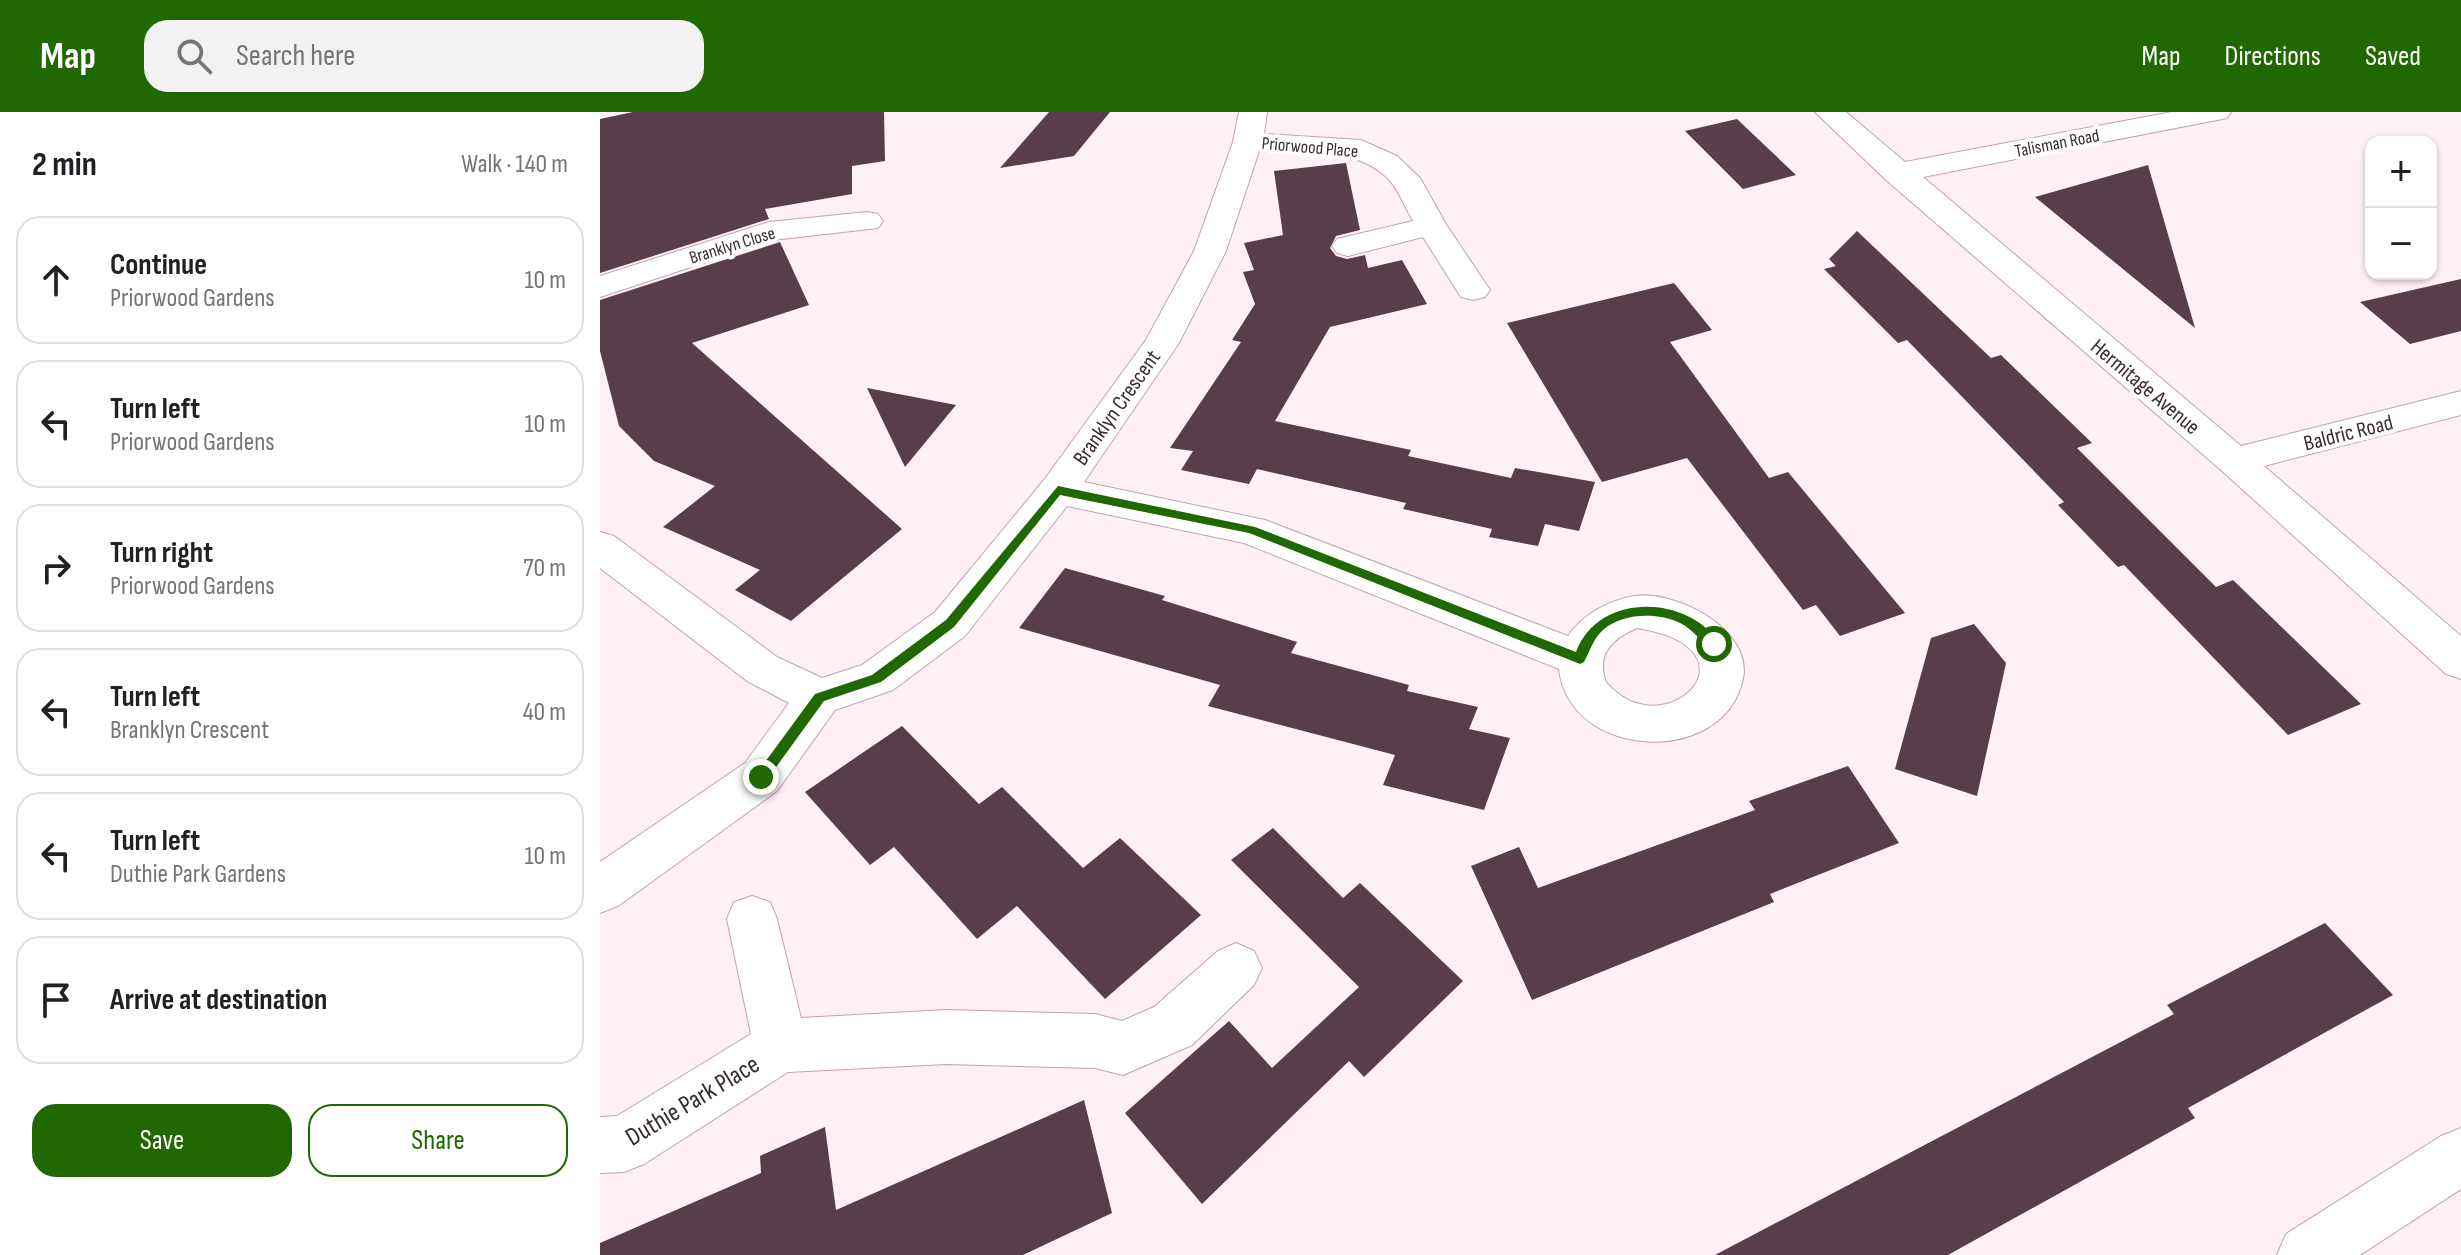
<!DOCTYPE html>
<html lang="en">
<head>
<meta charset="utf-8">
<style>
	body { margin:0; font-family:"Sofia Sans Condensed",sans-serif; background:#f2f2f2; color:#202124 }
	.controls { position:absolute; right:24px; top:24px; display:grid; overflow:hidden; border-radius:16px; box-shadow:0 2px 6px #0004 }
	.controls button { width:72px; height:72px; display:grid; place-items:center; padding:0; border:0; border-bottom:2px solid #e0e0e0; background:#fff; color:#202124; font:40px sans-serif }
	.stop { position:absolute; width:24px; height:24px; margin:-18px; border:6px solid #206801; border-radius:50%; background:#fff }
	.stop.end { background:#206801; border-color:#fff; box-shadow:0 2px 8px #0008 }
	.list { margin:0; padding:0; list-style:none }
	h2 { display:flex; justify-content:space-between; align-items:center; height:104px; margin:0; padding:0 32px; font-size:34px }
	h2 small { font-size:26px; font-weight:400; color:#757577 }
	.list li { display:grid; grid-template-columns:52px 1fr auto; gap:24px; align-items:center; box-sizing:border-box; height:128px; margin:0 16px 16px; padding:0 16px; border:2px solid #e0e0e0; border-radius:24px }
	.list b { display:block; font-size:30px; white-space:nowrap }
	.list p { margin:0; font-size:26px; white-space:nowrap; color:#757577 }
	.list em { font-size:26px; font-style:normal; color:#757577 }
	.actions { display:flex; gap:16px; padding:24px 32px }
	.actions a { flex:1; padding:18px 0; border:2px solid #206801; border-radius:24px; text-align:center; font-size:28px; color:#206801 }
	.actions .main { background:#206801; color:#fff }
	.icon { flex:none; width:44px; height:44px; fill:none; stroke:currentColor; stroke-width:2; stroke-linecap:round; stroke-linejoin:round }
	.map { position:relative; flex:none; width:1861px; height:1143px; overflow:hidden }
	header { display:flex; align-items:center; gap:48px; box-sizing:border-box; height:112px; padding:0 40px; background:#206801; color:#fff }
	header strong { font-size:38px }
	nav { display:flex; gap:44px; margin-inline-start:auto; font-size:28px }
	.search { width:560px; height:72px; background:#f2f2f2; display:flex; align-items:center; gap:20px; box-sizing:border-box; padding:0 28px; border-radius:24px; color:#757577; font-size:30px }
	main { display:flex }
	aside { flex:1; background:#fff }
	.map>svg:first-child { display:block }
	.building { fill:#593d4a }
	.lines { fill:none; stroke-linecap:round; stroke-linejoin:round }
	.minor-casing { stroke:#c3a2b1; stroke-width:2 }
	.minor { fill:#fff; fill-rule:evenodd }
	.route { fill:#206801 }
	.labels { text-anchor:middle; stroke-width:8; stroke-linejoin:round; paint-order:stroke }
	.far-street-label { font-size:18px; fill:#382b31; stroke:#fff }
	.street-label { font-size:22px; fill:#382b31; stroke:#fff }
	.near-street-label { font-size:26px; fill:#382b31; stroke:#fff }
</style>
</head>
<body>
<header>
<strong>Map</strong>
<div class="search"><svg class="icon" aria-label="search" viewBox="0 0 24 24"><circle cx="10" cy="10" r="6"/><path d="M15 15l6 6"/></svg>Search here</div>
<nav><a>Map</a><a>Directions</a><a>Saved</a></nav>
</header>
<main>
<aside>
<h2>2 min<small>Walk · 140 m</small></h2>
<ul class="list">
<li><svg class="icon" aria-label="ahead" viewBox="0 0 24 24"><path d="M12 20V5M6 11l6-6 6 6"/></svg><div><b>Continue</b><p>Priorwood Gardens</p></div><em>10 m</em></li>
<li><svg class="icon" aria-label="left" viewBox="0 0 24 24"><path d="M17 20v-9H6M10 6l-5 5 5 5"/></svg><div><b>Turn left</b><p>Priorwood Gardens</p></div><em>10 m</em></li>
<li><svg class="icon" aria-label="right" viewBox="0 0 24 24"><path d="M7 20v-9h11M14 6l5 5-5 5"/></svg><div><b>Turn right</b><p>Priorwood Gardens</p></div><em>70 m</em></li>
<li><svg class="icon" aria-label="left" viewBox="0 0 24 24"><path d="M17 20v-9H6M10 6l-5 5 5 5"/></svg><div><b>Turn left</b><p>Branklyn Crescent</p></div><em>40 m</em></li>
<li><svg class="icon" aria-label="left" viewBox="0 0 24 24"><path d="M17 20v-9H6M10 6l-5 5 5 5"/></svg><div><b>Turn left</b><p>Duthie Park Gardens</p></div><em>10 m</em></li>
<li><svg class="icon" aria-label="arrive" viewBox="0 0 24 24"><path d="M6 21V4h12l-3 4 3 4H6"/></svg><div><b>Arrive at destination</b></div></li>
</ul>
<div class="actions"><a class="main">Save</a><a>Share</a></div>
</aside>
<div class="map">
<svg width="1861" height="1143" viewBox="0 0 1861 1143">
	<rect width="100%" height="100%" fill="#fff0f6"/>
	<g class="building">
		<path d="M33,0H284L285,49L252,54V82L165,97L169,107L0,161V7Z"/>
		<path d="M449,0H510L474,44L400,56Z"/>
		<path d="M1137,7L1196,63L1143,77L1085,19Z"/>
		<path d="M746,51L760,118L736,124L730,136L736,144L747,147L765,143L768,156L802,148L827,192L730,215L675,309L811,338L808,344L911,366L915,356L995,370L979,419L945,412L938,434L889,425L892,417L803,397L806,391L657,357L649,372L581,358L593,339L570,336L641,230L632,228L655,192L643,160L654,158L644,131L683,123L674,59Z"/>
		<path d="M1548,53L1595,216L1435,85Z"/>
		<path d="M1257,119L1391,246L1401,243L1492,331L1477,336L1616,475L1633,468L1761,592L1688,623L1524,453L1518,455L1458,393L1464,390L1307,228L1298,231L1224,157L1236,154L1229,147Z"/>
		<path d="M180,130L209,193L92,231L302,417L191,509L135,478L160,458L63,415L115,374L54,349L19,314L0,239V188Z"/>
		<path d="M1861,167V219L1810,232L1760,190Z"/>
		<path d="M1074,171L1112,218L1070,230L1169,366L1188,360L1305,501L1240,524L1216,493L1203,498L1087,346L1002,370L907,211Z"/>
		<path d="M267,276L356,293L305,355Z"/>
		<path d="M465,456L565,484L562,488L697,530L691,541L809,573L807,579L878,595L869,617L910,626L884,698L783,673L795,643L608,594L620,573L419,516Z"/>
		<path d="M1374,512L1406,551L1377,684L1295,657L1331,526Z"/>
		<path d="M302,614L379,692L402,675L483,756L520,726L601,803L505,887L417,794L377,827L294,735L270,753L205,680Z"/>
		<path d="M1248,654L1299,731L1170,782L1174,790L932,888L871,754L919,735L938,776L1155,698L1149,689Z"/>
		<path d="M673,716L743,786L760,771L863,869L764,965L749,949L602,1092L525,1001L629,909L672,956L759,875L631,748Z"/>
		<path d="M1725,811L1793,883L1588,996L1595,1006L1348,1143H1115L1574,902L1567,893Z"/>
		<path d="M484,988L512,1101L423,1143H0V1131L161,1061L160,1044L225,1015L236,1098Z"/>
	</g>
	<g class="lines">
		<defs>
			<g id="minor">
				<path d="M639,0H667L664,22L761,28L797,44L820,66L847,114L890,178L885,185L873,188L861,185L823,125L748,144L737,141L732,134L737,127L813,109C806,97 800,81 791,70C761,34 702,42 659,39L626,139L579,231L484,370L665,408L968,524C983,502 1008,489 1034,484C1076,478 1153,517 1143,567C1124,656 969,648 959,557L644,431L467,394L365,524L293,578L235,598L177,679L18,794L0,801V750L145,651L189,591L147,569L0,456V420L14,424L177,545L222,566L262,553L335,500L444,368L546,228L594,139L633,30ZM1037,516C1167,537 1064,639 1006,570C996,542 1012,527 1037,516Z"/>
				<path d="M1215,0H1246L1305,50L1572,0H1631L1627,6L1617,8L1323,65L1641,334L1861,279V303L1664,354L1861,524V567L1846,562L1621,358L1285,67Z"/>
				<path d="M267,100L278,102L283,109L278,116L173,128L0,185V164L169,110Z"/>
				<path d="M152,784L170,790L177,807L201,906L346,898L495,902L522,909L554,895L618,839L636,831L654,839L662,856L654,873L592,933L523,963L495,956L346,952L188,960L44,1052L24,1060L0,1061V1005L17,1004L151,922L127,807L134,790Z"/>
				<path d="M1861,1016V1077L1760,1143H1677L1686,1122L1841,1024Z"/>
			</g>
		</defs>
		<use href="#minor" class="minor-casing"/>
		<use href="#minor" class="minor"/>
	</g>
	<path class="route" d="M458,374L655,415L976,540C998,480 1088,482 1120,532L1114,537C1101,531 1093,517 1080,511C1057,500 1022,501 1003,518C993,527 990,539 984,550L980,552L649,421L460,383L354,515L281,570L224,589L166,669H157V661L215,582L272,563L346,508Z"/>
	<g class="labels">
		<g class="far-street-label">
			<text transform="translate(1457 31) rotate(-11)" y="6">Talisman Road</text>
			<text transform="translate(710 35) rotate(5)" y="6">Priorwood Place</text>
			<text transform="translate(132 133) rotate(-17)" y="6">Branklyn Close</text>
		</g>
		<g class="street-label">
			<text transform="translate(1546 274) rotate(40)" y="8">Hermitage Avenue</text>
			<text transform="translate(516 295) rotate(-55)" y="8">Branklyn Crescent</text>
			<text transform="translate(1748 320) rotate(-14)" y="8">Baldric Road</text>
		</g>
		<g class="near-street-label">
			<text transform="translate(92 988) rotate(-31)" y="9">Duthie Park Place</text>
		</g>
	</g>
</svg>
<div class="controls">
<button>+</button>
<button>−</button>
</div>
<div class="stop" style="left:1114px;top:532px"></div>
<div class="stop end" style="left:161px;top:665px"></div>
</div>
</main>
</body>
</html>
